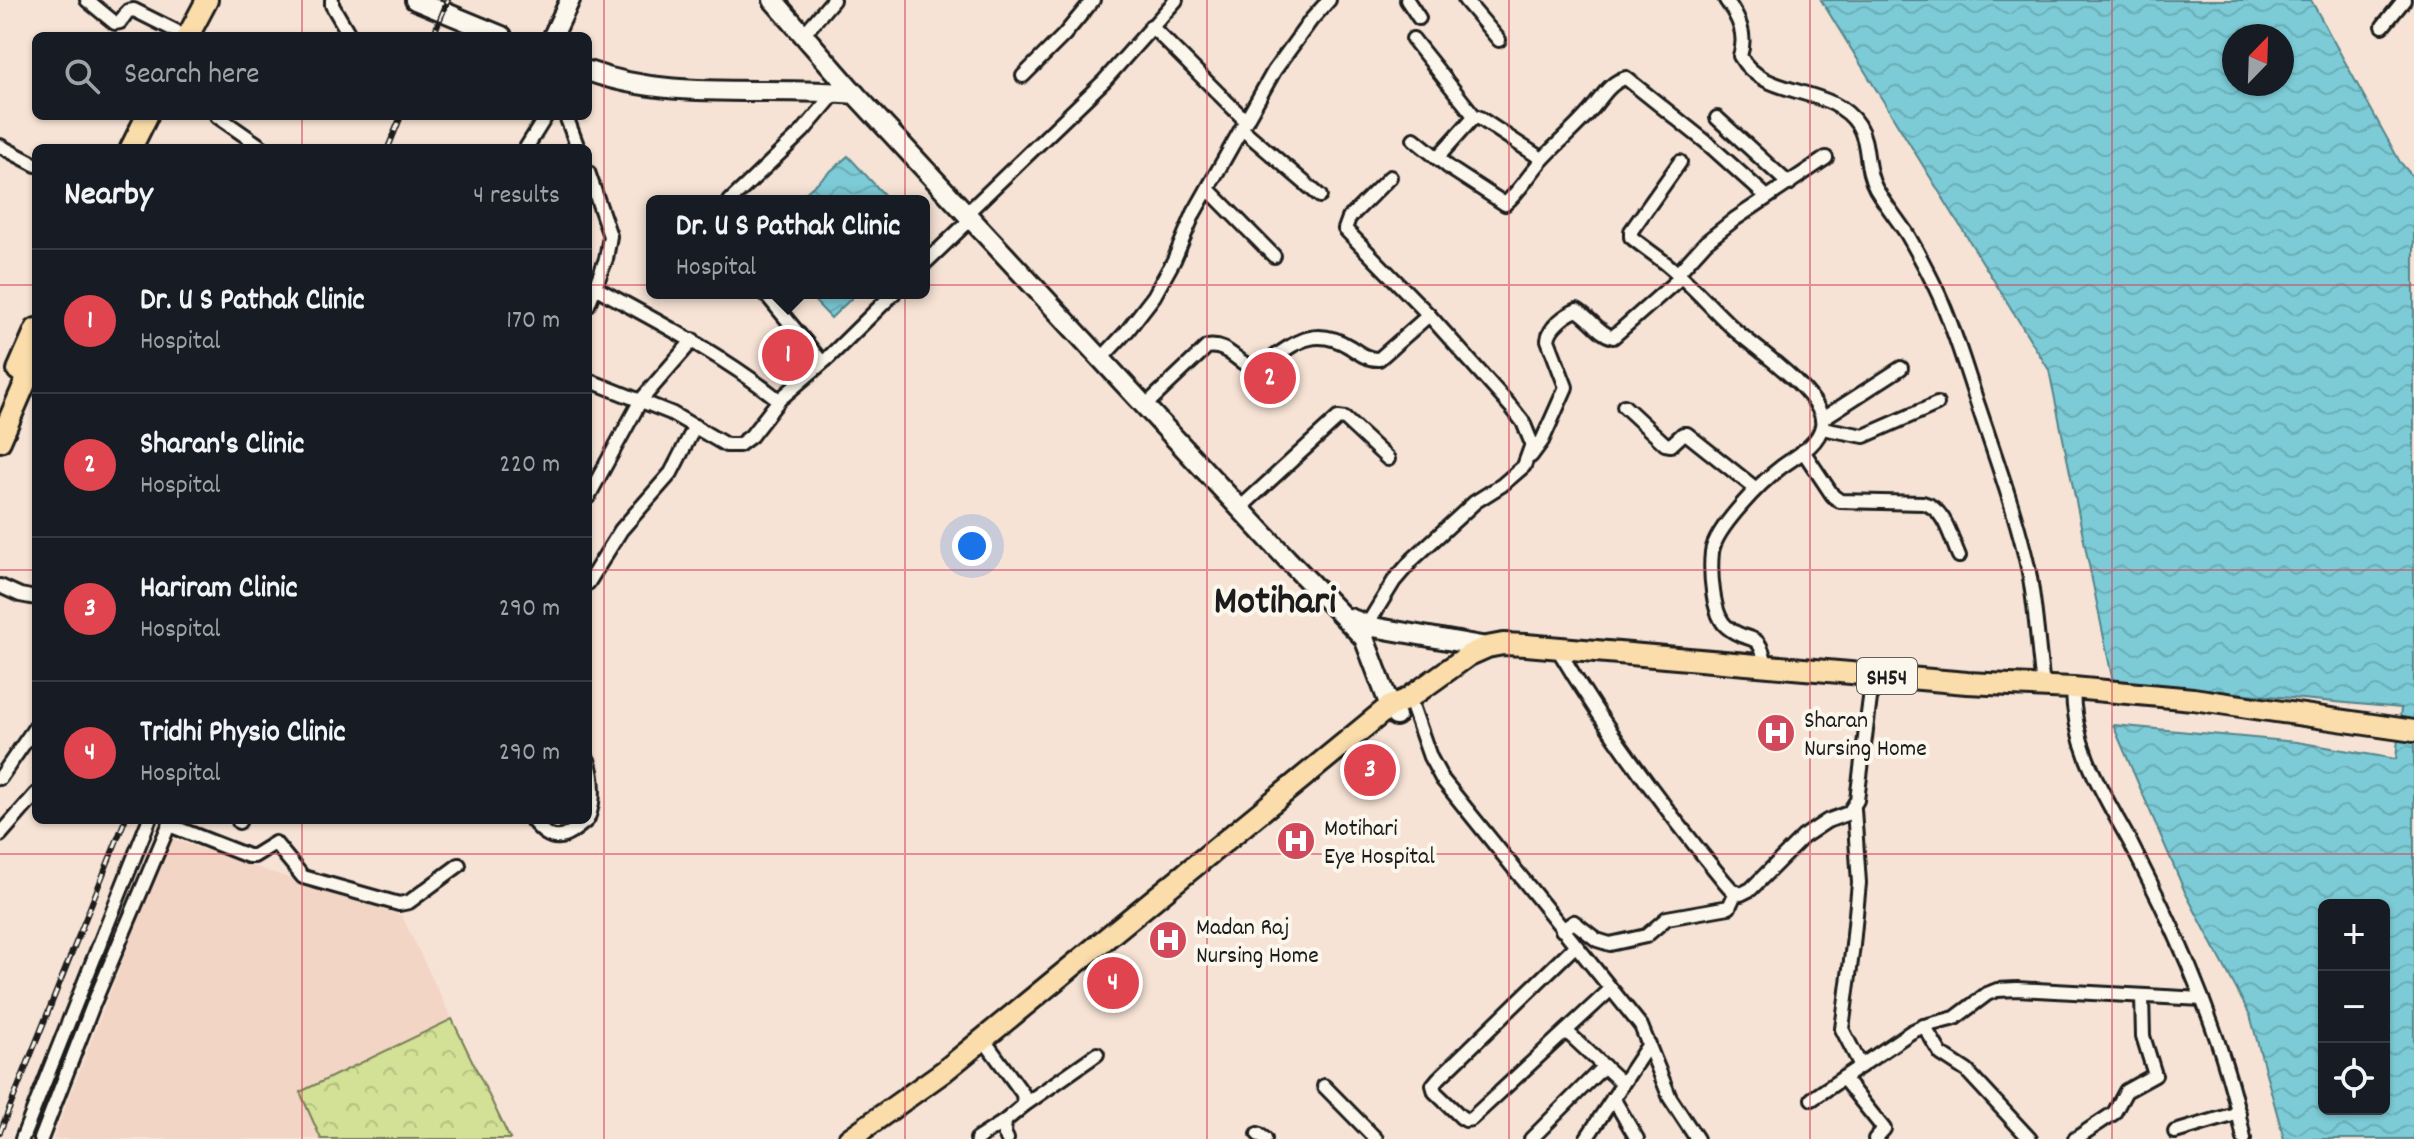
<!DOCTYPE html>
<html lang="en">
<head>
<meta charset="utf-8">
<style>
	body { margin:0; font-family:Dekko,sans-serif; background:#20242c; color:#f1f3f6 }
	.controls { position:absolute; right:24px; bottom:24px; display:grid; overflow:hidden; border-radius:12px; box-shadow:0 2px 6px #0004 }
	.controls button { width:72px; height:72px; display:grid; place-items:center; padding:0; border:0; border-bottom:2px solid #363941; background:#171b24; color:#f1f3f6; font:40px sans-serif }
	.compass { position:absolute; left:2222px; top:24px; width:72px; height:72px; border-radius:50%; background:#171b24; box-shadow:0 2px 6px #0004; rotate:23deg }
	.you { position:absolute; left:972px; top:546px; width:28px; height:28px; margin:-20px; border:6px solid #fff; border-radius:50%; background:#1a73e8; box-shadow:0 0 0 12px #1a73e833 }
	.badge { display:grid; place-items:center; width:52px; height:52px; border-radius:50%; background:#d1495b; color:#fff; font-size:26px; font-weight:700 }
	.pin { position:absolute; translate:-50% -50%; border:4px solid #fff; box-shadow:0 2px 8px #0006 }
	.popup { position:absolute; left:646px; top:195px; width:284px; height:104px; box-sizing:border-box; display:grid; place-content:center; border-radius:12px; background:#171b24; filter:drop-shadow(0 2px 6px #0005); font-size:26px; white-space:nowrap; color:#9ea1a6 }
	.popup b { font-size:30px; color:#f1f3f6 }
	.popup::after { content:''; position:absolute; left:50%; top:100%; margin-left:-16px; border:16px solid transparent; border-top-color:#171b24 }
	.list { margin:0; padding:0; list-style:none }
	h2 { display:flex; justify-content:space-between; align-items:center; height:104px; margin:0; padding:0 32px; font-size:34px }
	h2 small { font-size:26px; font-weight:400; color:#9ea1a6 }
	.list li { display:grid; grid-template-columns:52px 1fr auto; gap:24px; align-items:center; box-sizing:border-box; height:144px; padding:0 32px; border-top:2px solid #363941 }
	.list b { display:block; font-size:30px; white-space:nowrap }
	.list p { margin:0; font-size:26px; white-space:nowrap; color:#9ea1a6 }
	.list em { font-size:26px; font-style:normal; color:#9ea1a6 }
	.icon { flex:none; width:44px; height:44px; fill:none; stroke:currentColor; stroke-width:2; stroke-linecap:round; stroke-linejoin:round }
	.map { position:relative; flex:none; width:2414px; height:1139px; overflow:hidden }
	.search { position:absolute; background:#171b24; box-shadow:0 2px 6px #0004; left:32px; top:32px; width:560px; height:88px; display:flex; align-items:center; gap:20px; box-sizing:border-box; padding:0 28px; border-radius:12px; color:#9ea1a6; font-size:30px }
	.panel { position:absolute; background:#171b24; box-shadow:0 2px 6px #0004; left:32px; top:144px; width:560px; height:680px; border-radius:12px }
	.map>svg:first-child { display:block }
	.built { fill:#f3d5c5 }
	.park { fill:url(#park-crowns); stroke:#777e58; stroke-width:2 }
	.water { fill:url(#water-waves); stroke:#55858c; stroke-width:2; fill-rule:evenodd }
	.lines { fill:none; stroke-linecap:round; stroke-linejoin:round }
	.street-casing { stroke:#1c1c1c; stroke-width:18 }
	.secondary-casing { stroke:#1c1c1c; stroke-width:24 }
	.primary-casing { stroke:#1c1c1c; stroke-width:26 }
	.street { stroke:#fbf7ec; stroke-width:12 }
	.secondary { stroke:#fbf7ec; stroke-width:18 }
	.primary { stroke:#fbddab; stroke-width:20 }
	.rail-casing { stroke:#1c1c1c; stroke-width:6 }
	.rail { stroke:#fbf7ec; stroke-width:3; stroke-dasharray:9; stroke-linecap:butt }
	.grid { fill:none; stroke:#d1495b; stroke-width:2; stroke-opacity:0.55 }
	.labels { text-anchor:middle; stroke-width:8; stroke-linejoin:round; paint-order:stroke }
	.shield { fill:#fbf7ec; stroke:#5f5e5a; stroke-width:2 }
	.shield-label { font-size:22px; font-weight:bold; fill:#1c1c1c }
	.poi-label { font-size:24px; fill:#1c1c1c; stroke:#fbf7ec; text-anchor:start }
	.town-label { font-size:40px; font-weight:bold; fill:#1c1c1c; stroke:#fbf7ec }
</style>
</head>
<body>
<div class="map">
<svg width="2414" height="1139" viewBox="0 0 2414 1139">
	<defs>
		<pattern id="park-crowns" width="20" height="18" patternUnits="userSpaceOnUse" patternTransform="scale(2)"><rect width="20" height="18" fill="#d2e195"/><path d="M2 6a3 3 0 1 1 6 0M12 15a3 3 0 1 1 6 0" fill="none" stroke="#b4c080"/></pattern>
		<pattern id="water-waves" width="16" height="10" patternUnits="userSpaceOnUse" patternTransform="scale(2)"><rect width="16" height="10" fill="#7bcbd6"/><path d="M0 5q4-4 8 0t8 0" fill="none" stroke="#6aaeb7"/></pattern>
	</defs>
	<rect width="100%" height="100%" fill="#f6e3d5"/>
	<filter id="ink" filterUnits="userSpaceOnUse"><feTurbulence type="fractalNoise" baseFrequency=".0125" numOctaves="2"/><feDisplacementMap in="SourceGraphic" scale="16" xChannelSelector="R" yChannelSelector="G"/><feConvolveMatrix kernelMatrix="1 2 1 2 8 2 1 2 1" color-interpolation-filters="sRGB"/></filter>
	<g filter="url(#ink)">
		<path class="built" d="M170,838L402,916L452,1019L300,1092L321,1139H53Z"/>
		<path class="park" d="M452,1019L510,1139H321L300,1092Z"/>
		<g class="water">
			<path d="M1821,0H2311L2400,162L2414,178V1139H2284L2250,1015L2185,892L2113,725L2297,742L2396,759L2401,708L2113,682L2049,370ZM2234,36H2282V84H2234ZM2324,905H2384V1109H2324Z"/>
			<path d="M848,156L890,201H796Z"/>
			<path d="M807,293H857L831,318Z"/>
		</g>
		<g class="lines">
			<defs>
				<g id="street">
					<path d="M87,0L115,23L120,22L128,11L134,10L176,31"/>
					<path d="M332,0V5L350,36"/>
					<path d="M1407,0L1419,18"/>
					<path d="M1465,0L1499,40"/>
					<path d="M1726,0C1739,18 1747,35 1740,56C1764,100 1832,84 1858,125C1870,144 1864,168 1876,189C1885,204 1897,219 1907,234C1918,253 1929,273 1938,293C1955,330 1966,370 1979,408C1997,462 2017,516 2029,572C2036,610 2038,648 2043,686"/>
					<path d="M1151,26L1246,121"/>
					<path d="M2383,26L2404,0"/>
					<path d="M804,34L833,0"/>
					<path d="M1413,39L1475,117"/>
					<path d="M1023,76L1064,35L1093,0"/>
					<path d="M217,116L263,148"/>
					<path d="M566,116L578,148"/>
					<path d="M1717,118L1789,184"/>
					<path d="M1242,129L1320,196"/>
					<path d="M1414,139L1451,169L1505,204C1519,192 1529,175 1541,161C1557,143 1575,129 1590,111C1601,99 1609,82 1626,78L1706,142L1767,197"/>
					<path d="M0,146L36,165"/>
					<path d="M526,148L546,116"/>
					<path d="M1437,158L1472,119L1478,117L1542,159"/>
					<path d="M1680,162L1631,231V237C1643,247 1657,256 1669,266C1693,286 1712,309 1735,330C1755,348 1828,397 1822,426C1818,446 1794,457 1780,468C1761,482 1715,529 1712,552C1710,571 1712,615 1727,627C1750,646 1759,627 1766,666"/>
					<path d="M588,172L610,236L606,259L588,305"/>
					<path d="M1208,189L1274,256"/>
					<path d="M730,201L803,131L836,92"/>
					<path d="M967,213L1104,81L1176,0"/>
					<path d="M924,264L972,218"/>
					<path d="M1677,274L1706,242L1735,219L1826,158"/>
					<path d="M596,288C659,322 722,355 779,400"/>
					<path d="M765,293L822,362"/>
					<path d="M1101,359L1127,331L1154,296L1174,260L1194,213L1274,71L1311,20L1329,0"/>
					<path d="M588,380L671,413L726,445H739L751,436L779,400L828,358L894,293"/>
					<path d="M1145,406L1207,347C1230,343 1238,367 1258,368C1291,347 1311,323 1350,347C1359,353 1368,360 1379,359L1429,315"/>
					<path d="M1624,406L1665,444L1671,445L1683,434H1687L1756,489"/>
					<path d="M1822,419L1901,368"/>
					<path d="M1822,428L1864,436L1937,404"/>
					<path d="M1803,451L1833,496L1840,501L1923,503C1945,508 1951,539 1959,556"/>
					<path d="M1531,456L1542,441L1566,387L1548,340C1549,327 1565,315 1577,310C1590,317 1599,334 1613,337L1681,277"/>
					<path d="M588,497L641,400L693,340"/>
					<path d="M1240,508L1338,418L1345,419L1388,459"/>
					<path d="M588,583L621,530L671,473L695,426"/>
					<path d="M0,586L20,595L36,598"/>
					<path d="M1367,625L1394,581L1413,559L1475,502L1502,485L1524,466L1532,444L1523,422L1512,408L1429,315L1345,229L1349,218L1390,177"/>
					<path d="M1556,646C1605,729 1663,807 1724,881L1731,889L1741,894L1751,889L1803,837L1827,821L1849,813L1857,800L1873,675"/>
					<path d="M2073,688C2073,748 2102,791 2130,842C2140,862 2150,882 2160,902C2196,977 2228,1057 2244,1139"/>
					<path d="M1409,697L1430,757L1442,779L1641,1026L1670,1098L1697,1139"/>
					<path d="M588,760C594,777 595,801 588,818"/>
					<path d="M0,778L36,726"/>
					<path d="M1854,809L1859,883L1853,945L1842,1029L1861,1066"/>
					<path d="M532,820C553,846 563,840 587,820"/>
					<path d="M239,822L240,820"/>
					<path d="M0,835L36,794"/>
					<path d="M1562,930L1574,922L1597,940L1610,944L1646,936L1667,918L1729,907L1736,892"/>
					<path d="M1575,946L1438,1079L1433,1085L1435,1092L1461,1117L1466,1120L1471,1119L1610,990"/>
					<path d="M1924,1026L1941,1054L1967,1071L2030,1139"/>
					<path d="M1566,1031L1622,1083"/>
					<path d="M989,1047L1023,1094L1024,1105L1005,1121L1004,1133L1007,1139"/>
					<path d="M1843,1078L1884,1129L1875,1139"/>
					<path d="M1324,1086L1376,1139"/>
					<path d="M1613,1098L1637,1139"/>
					<path d="M1812,1099L1911,1032L1924,1026L1955,1018L1987,994L1997,990L2017,989L2202,999"/>
					<path d="M1024,1105L1097,1054"/>
					<path d="M2175,1132L2239,1113"/>
					<path d="M1258,1134L1265,1139"/>
					<path d="M22,1139L149,820"/>
					<path d="M41,1139L93,1005L169,825L248,856H254L275,843L303,877L399,904L409,902L459,865"/>
					<path d="M977,1139L1005,1121"/>
					<path d="M1531,1139L1604,1066"/>
					<path d="M1586,1139L1649,1044"/>
					<path d="M2075,1139L2114,1113L2126,1091L2155,1075L2143,1036L2142,996"/>
				</g>
				<g id="secondary">
					<path d="M415,0L502,36"/>
					<path d="M773,0L855,94"/>
					<path d="M553,36L570,0"/>
					<path d="M588,71C673,102 766,85 855,94L1287,559L1364,638L1390,706L1396,716"/>
					<path d="M1349,618L1373,627L1487,647"/>
				</g>
				<g id="primary">
					<path d="M188,36L207,0"/>
					<path d="M131,148L147,116"/>
					<path d="M18,370L36,329"/>
					<path d="M0,441L36,358"/>
					<path d="M849,1139L943,1072L1390,706L1406,700L1469,655L1487,647L1503,644L1526,645L1967,683L2073,688L2193,699L2414,731"/>
				</g>
			</defs>
			<use href="#street" class="street-casing"/>
			<use href="#secondary" class="secondary-casing"/>
			<use href="#primary" class="primary-casing"/>
			<use href="#street" class="street"/>
			<use href="#secondary" class="secondary"/>
			<use href="#primary" class="primary"/>
			<defs>
				<g id="rail">
					<path d="M433,36L448,0"/>
					<path d="M388,148L401,116"/>
					<path d="M0,1132L125,820"/>
				</g>
			</defs>
			<use href="#rail" class="rail-casing"/>
			<use href="#rail" class="rail"/>
		</g>
	</g>
	<path class="grid" d="M302,0V36M604,0V1139M905,0V1139M1207,0V1139M1509,0V1139M1810,0V1139M2112,0V1139M302,116V148M0,285H36M588,285H2414M0,570H36M588,570H2414M302,820V1139M0,854H2414"/>
	<defs>
		<symbol id="hospital-disc" viewBox="-11 -11 22 22"><circle r="9.5" fill="#d1495b" stroke="#fbf7ec"/><path d="M-5-5h3v3.5h4V-5h3V5h-3V1.5h-4V5h-3Z" fill="#fff"/></symbol>
	</defs>
	<g fill-rule="evenodd">
		<use href="#hospital-disc" x="1754" y="711" width="44" height="44"/>
		<use href="#hospital-disc" x="1274" y="819" width="44" height="44"/>
		<use href="#hospital-disc" x="1146" y="918" width="44" height="44"/>
	</g>
	<g class="labels">
		<rect class="shield" x="1857" y="658" width="60" height="36" rx="6"/>
		<g class="shield-label">
			<text x="1887" y="684">SH54</text>
		</g>
		<g class="poi-label">
			<text x="1804" y="727">Sharan<tspan x="1804" dy="28">Nursing Home</tspan></text>
			<text x="1324" y="835">Motihari<tspan x="1324" dy="28">Eye Hospital</tspan></text>
			<text x="1196" y="934">Madan Raj<tspan x="1196" dy="28">Nursing Home</tspan></text>
		</g>
		<g class="town-label">
			<text x="1275" y="612">Motihari</text>
		</g>
	</g>
</svg>
<div class="controls">
<button>+</button>
<button>−</button>
<button><svg class="icon" aria-label="locate" viewBox="0 0 24 24"><circle cx="12" cy="12" r="6"/><path d="M12 2v4M12 18v4M2 12h4M18 12h4"/></svg></button>
</div>
<svg class="compass" viewBox="-18 -18 36 36"><path d="M0-13l5 13h-10z" fill="#e53935"/><path d="M0 13l5-13h-10z" fill="#9ea1a6"/></svg>
<div class="you"></div>
<div class="pin badge" style="left:788px;top:355px;background:#e0444e">1</div>
<div class="popup"><b>Dr. U S Pathak Clinic</b>Hospital</div>
<div class="pin badge" style="left:1270px;top:378px;background:#e0444e">2</div>
<div class="pin badge" style="left:1370px;top:770px;background:#e0444e">3</div>
<div class="pin badge" style="left:1113px;top:983px;background:#e0444e">4</div>
<div class="search"><svg class="icon" aria-label="search" viewBox="0 0 24 24"><circle cx="10" cy="10" r="6"/><path d="M15 15l6 6"/></svg>Search here</div>
<section class="panel">
<h2>Nearby<small>4 results</small></h2>
<ul class="list">
<li><span class="badge" style="background:#e0444e">1</span><div><b>Dr. U S Pathak Clinic</b><p>Hospital</p></div><em>170 m</em></li>
<li><span class="badge" style="background:#e0444e">2</span><div><b>Sharan's Clinic</b><p>Hospital</p></div><em>220 m</em></li>
<li><span class="badge" style="background:#e0444e">3</span><div><b>Hariram Clinic</b><p>Hospital</p></div><em>290 m</em></li>
<li><span class="badge" style="background:#e0444e">4</span><div><b>Tridhi Physio Clinic</b><p>Hospital</p></div><em>290 m</em></li>
</ul>
</section>
</div>
</body>
</html>
